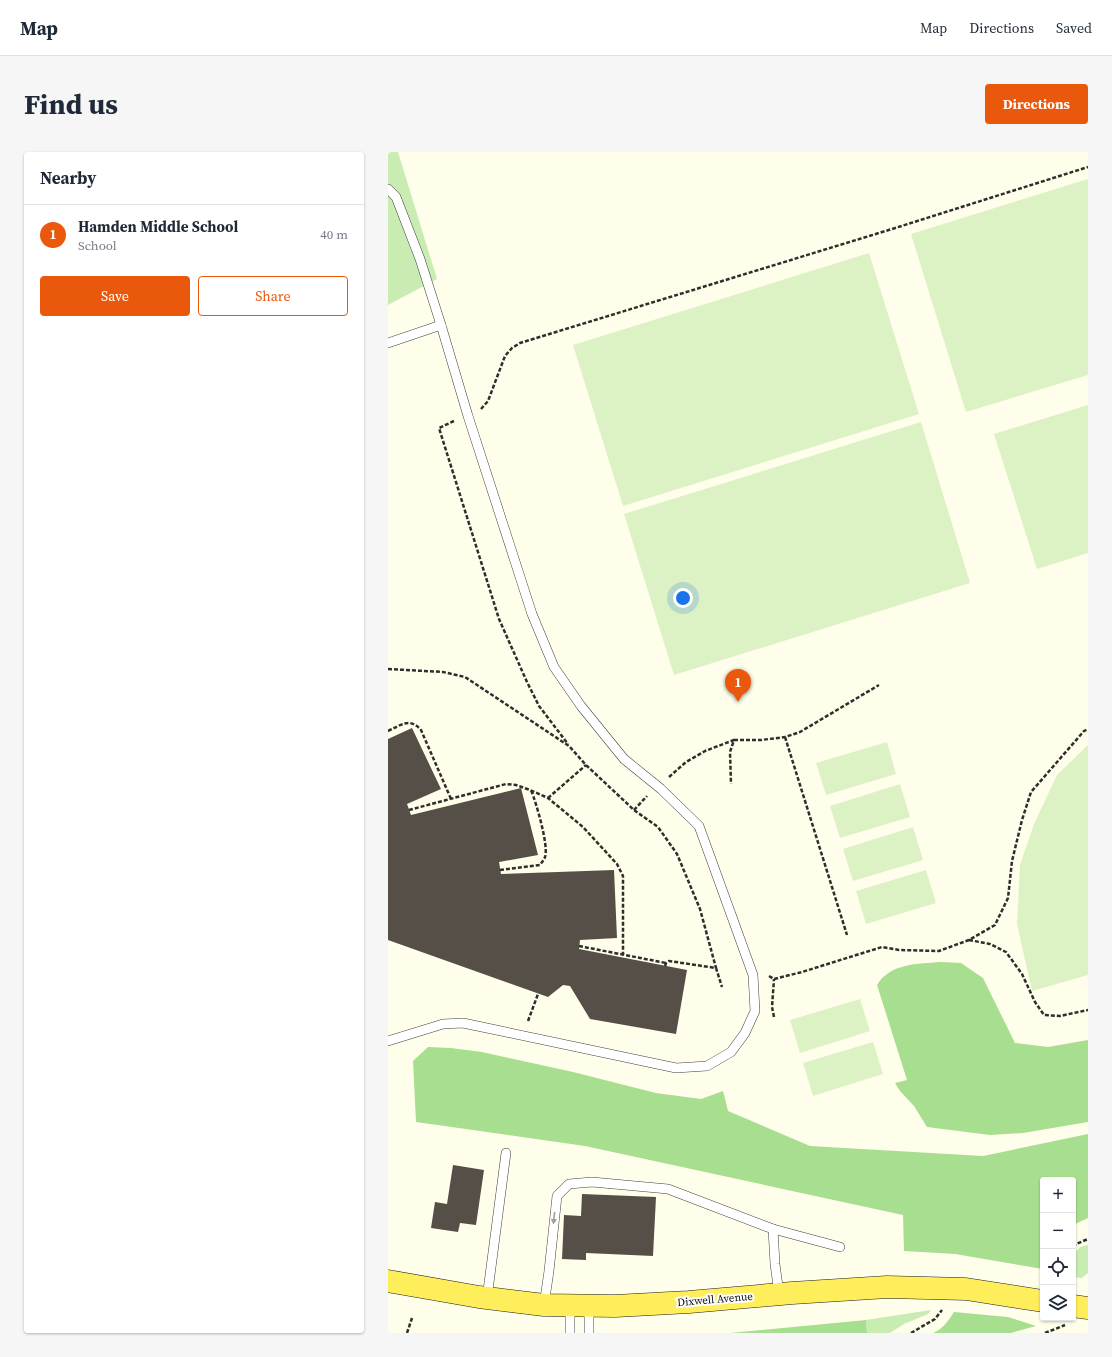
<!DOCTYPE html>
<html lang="en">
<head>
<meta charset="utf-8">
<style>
	body { margin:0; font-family:"Source Serif 4",serif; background:#f6f6f7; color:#1f2937 }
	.controls { position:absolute; right:12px; bottom:12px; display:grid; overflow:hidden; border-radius:4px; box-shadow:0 1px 3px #0004 }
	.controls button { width:36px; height:36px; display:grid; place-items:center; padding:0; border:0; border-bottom:1px solid #e0e1e3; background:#fff; color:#1f2937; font:20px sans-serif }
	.you { position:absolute; left:295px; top:446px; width:14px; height:14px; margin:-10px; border:3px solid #fff; border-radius:50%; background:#1a73e8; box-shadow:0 0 0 6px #1a73e833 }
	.badge { display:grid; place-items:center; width:26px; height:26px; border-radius:50%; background:#ea580c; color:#fff; font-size:13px; font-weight:700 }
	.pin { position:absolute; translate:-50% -33px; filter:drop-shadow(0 1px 2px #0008) }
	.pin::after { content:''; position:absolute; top:21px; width:14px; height:12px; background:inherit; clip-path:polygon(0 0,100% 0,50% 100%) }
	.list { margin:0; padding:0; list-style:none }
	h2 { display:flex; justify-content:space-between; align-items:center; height:52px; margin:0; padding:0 16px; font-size:17px }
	h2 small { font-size:13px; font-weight:400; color:#747a83 }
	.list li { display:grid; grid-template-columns:26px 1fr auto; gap:12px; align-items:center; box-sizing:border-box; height:60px; padding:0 16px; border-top:1px solid #e0e1e3 }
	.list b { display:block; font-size:15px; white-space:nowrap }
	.list p { margin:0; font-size:13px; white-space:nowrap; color:#747a83 }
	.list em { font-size:13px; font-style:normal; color:#747a83 }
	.actions { display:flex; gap:8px; padding:12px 16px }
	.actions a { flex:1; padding:9px 0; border:1px solid #ea580c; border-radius:4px; text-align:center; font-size:14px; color:#ea580c }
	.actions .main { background:#ea580c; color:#fff }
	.icon { flex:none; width:22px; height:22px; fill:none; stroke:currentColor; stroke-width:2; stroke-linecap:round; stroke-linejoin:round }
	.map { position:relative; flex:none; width:700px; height:1181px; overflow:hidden; border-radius:4px }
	header { display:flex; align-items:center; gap:24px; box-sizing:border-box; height:56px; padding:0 20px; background:#fff; border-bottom:1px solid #e0e1e3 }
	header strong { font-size:19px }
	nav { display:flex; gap:22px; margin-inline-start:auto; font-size:14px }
	.intro { display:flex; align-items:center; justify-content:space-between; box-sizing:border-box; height:96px; padding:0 24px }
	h1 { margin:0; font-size:28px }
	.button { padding:10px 18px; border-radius:4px; background:#ea580c; color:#fff; font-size:14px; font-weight:700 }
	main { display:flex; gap:24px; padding:0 24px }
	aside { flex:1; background:#fff; border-radius:4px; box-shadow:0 1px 3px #0004 }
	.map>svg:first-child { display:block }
	.green { fill:#c8ecb2 }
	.forest { fill:#a8de90 }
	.pitch { fill:#dcf2c4 }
	.building { fill:#554f48 }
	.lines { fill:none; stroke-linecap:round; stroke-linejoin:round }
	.service-casing { stroke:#3f3f3f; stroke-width:10 }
	.primary-casing { stroke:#1d1d1d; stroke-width:23 }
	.path { stroke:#2e2e2e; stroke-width:2.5; stroke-dasharray:4 2; stroke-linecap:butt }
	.service { stroke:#fff; stroke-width:9 }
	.primary { stroke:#ffee5b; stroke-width:22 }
	.oneway { fill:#9e9e9e }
	.labels { text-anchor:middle; stroke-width:4; stroke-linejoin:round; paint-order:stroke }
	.street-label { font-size:11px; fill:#0c0c0c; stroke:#fff }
</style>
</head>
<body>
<header>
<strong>Map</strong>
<nav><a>Map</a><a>Directions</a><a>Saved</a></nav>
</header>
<div class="intro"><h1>Find us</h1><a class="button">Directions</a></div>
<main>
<aside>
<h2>Nearby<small></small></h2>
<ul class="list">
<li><span class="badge">1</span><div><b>Hamden Middle School</b><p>School</p></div><em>40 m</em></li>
</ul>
<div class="actions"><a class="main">Save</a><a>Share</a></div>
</aside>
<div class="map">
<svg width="700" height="1181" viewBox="0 0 700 1181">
	<rect width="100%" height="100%" fill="#fffeeb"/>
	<g class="green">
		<path d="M0,0H10L49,127L0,153Z"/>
		<path d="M700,1093V1121L694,1126L685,1125V1103L692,1095Z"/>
		<path d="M543,1158L540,1162L516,1172L502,1181H479L478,1168Z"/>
	</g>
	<g class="forest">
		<path d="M553,810L573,811L595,826L627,891L660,895L700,888V970L635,981L602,983L539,975L526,954L512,939L507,931L519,928L489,833C502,811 530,812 553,810Z"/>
		<path d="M40,895L63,896L94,900L185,920L268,941L313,947L335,939L340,959L422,994L595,1004L700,982V1066L685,1073V1028H655V1117L567,1102L516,1099L515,1063L197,994L28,970L25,909Z"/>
		<path d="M566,1160L620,1165L648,1174L623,1181H545C555,1177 561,1168 566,1160Z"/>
		<path d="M478,1168L479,1181H342Z"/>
	</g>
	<g class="pitch">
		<path d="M700,27V223L578,260L523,82Z"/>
		<path d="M481,101L531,262L235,354L185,193Z"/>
		<path d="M700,253V401L649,417L606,282Z"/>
		<path d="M533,270L582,431L286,523L236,362Z"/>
		<path d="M499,590L508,622L438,643L428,611Z"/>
		<path d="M700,593V823L644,839L629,772L632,713L646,672L669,623Z"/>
		<path d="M512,632L522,665L452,686L442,654Z"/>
		<path d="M525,675L535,708L465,729L455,697Z"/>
		<path d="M538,718L548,751L478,772L468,739Z"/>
		<path d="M472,847L482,879L412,901L402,868Z"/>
		<path d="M485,890L495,922L425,944L415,911Z"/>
	</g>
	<g class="building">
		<path d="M24,576L53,637L19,652L23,663L133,636L150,703L111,710L113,722L226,718L229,786L192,788L191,797L299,818L288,882L202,867L182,834L175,833L160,845L0,788V587Z"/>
		<path d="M65,1013L96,1018L88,1073L72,1071L70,1080L43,1076L47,1050L59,1052Z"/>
		<path d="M194,1042L268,1045L265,1104L198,1101V1108L174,1107L176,1063L193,1064Z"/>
	</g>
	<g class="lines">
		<defs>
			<g id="service">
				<path d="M0,37L8,45L32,107L53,173L80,264L144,462L166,515L193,554L236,607L273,637L311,674L365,823L367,859L357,881L343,900L319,914L288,916L75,871L55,872L0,889"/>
				<path d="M0,191L53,173"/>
				<path d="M385,1077L452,1095"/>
				<path d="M99,1146L118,1001"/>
				<path d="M156,1153L161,1119L169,1044L181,1032L204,1030L280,1037L385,1077L387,1112L391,1142"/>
				<path d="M182,1181V1153"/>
				<path d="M201,1181V1154"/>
			</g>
			<g id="primary">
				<path d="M0,1129L91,1145L156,1153L227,1154L301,1150L404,1141L499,1135L578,1137L655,1149"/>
				<path d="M685,1154L700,1156"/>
			</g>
		</defs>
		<use href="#service" class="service-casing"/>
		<use href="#primary" class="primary-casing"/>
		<g class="path">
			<path d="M93,257L100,249L117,204L124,196L132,191L504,77L700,15"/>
			<path d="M66,269L51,276L111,467L139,530L151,554L180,592"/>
			<path d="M0,517L55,520L77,525L181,594L198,613L246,658L270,675L289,702L312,757L328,816"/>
			<path d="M0,579C13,573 22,565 33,578L63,647"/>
			<path d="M397,585L459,783"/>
			<path d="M346,588H373L397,585L412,580L491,533"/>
			<path d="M281,625L298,610L317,599L346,588L342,600L343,632"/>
			<path d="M160,646L198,613"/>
			<path d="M21,658L118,632L128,633L142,638L160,646L195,675L229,712L235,724V803"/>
			<path d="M246,658L259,644"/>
			<path d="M112,718L152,713C154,710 156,708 157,705C161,694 148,650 143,638"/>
			<path d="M581,788L602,792L618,800L634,822L647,850L656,863L672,864L700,858"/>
			<path d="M191,794L278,811"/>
			<path d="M277,814L278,811L281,809L328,816L334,835"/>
			<path d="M381,824L386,827L414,820L494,795L511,798L551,799L581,788L607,773L620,746L624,709L634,668L643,640L696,579L700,577"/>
			<path d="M386,865L384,855L386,827"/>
			<path d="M140,869L150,842"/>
			<path d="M685,1095L688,1092L700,1087"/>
			<path d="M19,1181L24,1166"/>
			<path d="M523,1181L547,1167L554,1158"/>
			<path d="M657,1181L677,1173"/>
		</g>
		<use href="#service" class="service"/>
		<use href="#primary" class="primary"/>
	</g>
	<defs><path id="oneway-solid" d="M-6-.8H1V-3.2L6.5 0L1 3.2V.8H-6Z"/></defs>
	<use class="oneway" href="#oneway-solid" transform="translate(166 1066) rotate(96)"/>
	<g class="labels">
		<g class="street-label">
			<text transform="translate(327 1147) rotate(-5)" y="4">Dixwell Avenue</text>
		</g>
	</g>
</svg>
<div class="controls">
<button>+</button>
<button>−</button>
<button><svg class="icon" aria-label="locate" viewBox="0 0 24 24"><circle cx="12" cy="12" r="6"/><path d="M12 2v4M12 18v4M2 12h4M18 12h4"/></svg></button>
<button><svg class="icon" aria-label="layers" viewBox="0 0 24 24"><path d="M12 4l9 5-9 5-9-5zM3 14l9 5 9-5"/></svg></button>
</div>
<div class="you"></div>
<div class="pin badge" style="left:350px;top:550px">1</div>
</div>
</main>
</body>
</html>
